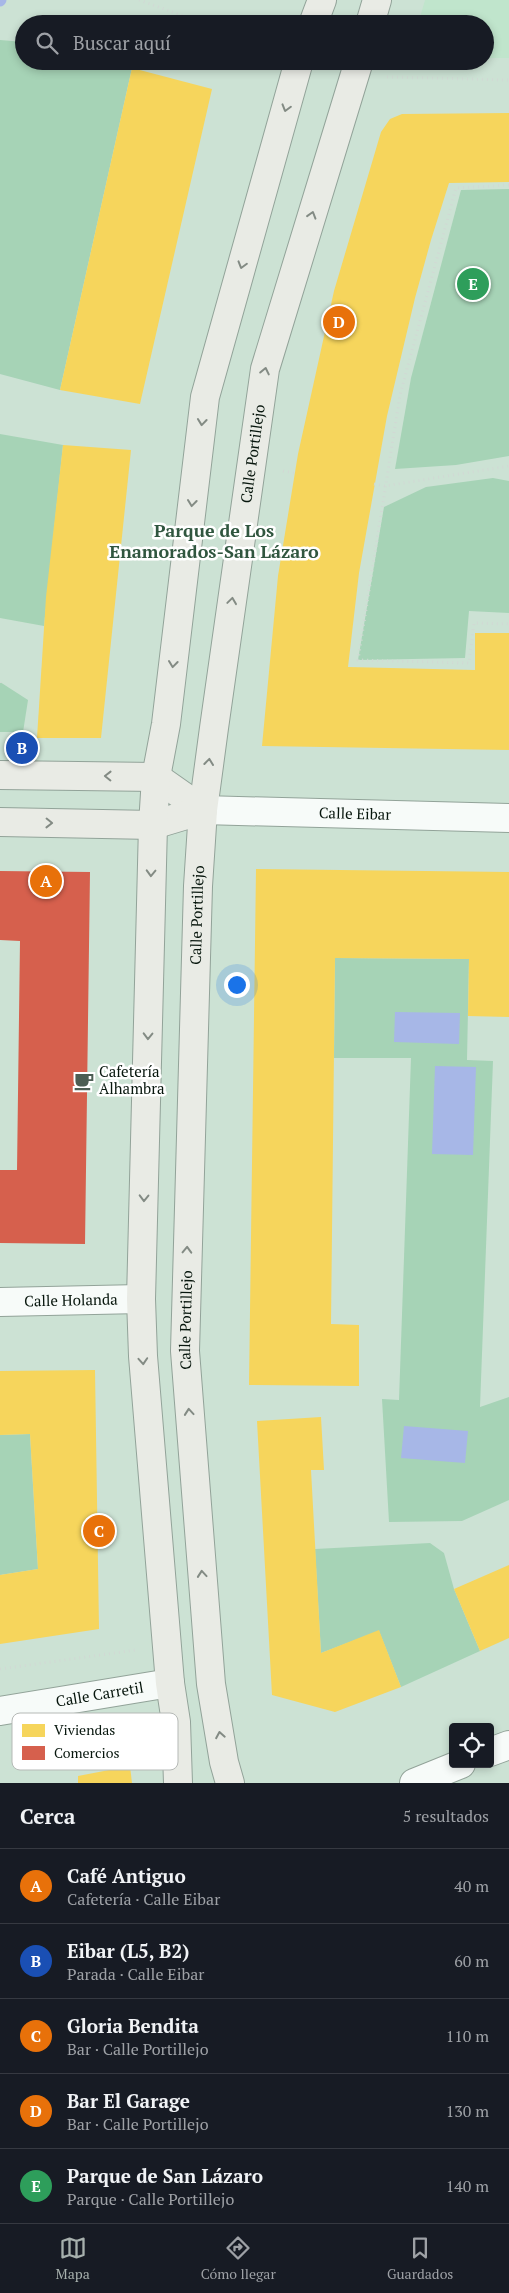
<!DOCTYPE html>
<html lang="es">
<head>
<meta charset="utf-8">
<style>
	body { margin:0; font-family:"PT Serif",serif; background:#242831; color:#f1f3f6 }
	.controls { position:absolute; right:15px; bottom:15px; display:grid; overflow:hidden; border-radius:5px; box-shadow:0 2px 8px #0003 }
	.controls button { width:45px; height:45px; display:grid; place-items:center; padding:0; border:0; border-bottom:1px solid #363941; background:#171b24; color:#f1f3f6; font:25px sans-serif }
	.you { position:absolute; left:236px; top:984px; width:18px; height:18px; margin:-12px; border:4px solid #fff; border-radius:50%; background:#1a73e8; box-shadow:0 0 0 8px #1a73e833 }
	.badge { display:grid; place-items:center; width:32px; height:32px; border-radius:50%; background:#a7b0ad; color:#fff; font-size:16px; font-weight:700 }
	.pin { position:absolute; translate:-50% -50%; border:2px solid #fff; box-shadow:0 1px 5px #0006 }
	.list { margin:0; padding:0; list-style:none }
	h2 { display:flex; justify-content:space-between; align-items:center; height:65px; margin:0; padding:0 20px; font-size:21px }
	h2 small { font-size:16px; font-weight:400; color:#9ea1a6 }
	.list li { display:grid; grid-template-columns:32px 1fr auto; gap:15px; align-items:center; box-sizing:border-box; height:75px; padding:0 20px; border-top:1px solid #363941 }
	.list b { display:block; font-size:19px; white-space:nowrap }
	.list p { margin:0; font-size:16px; white-space:nowrap; color:#9ea1a6 }
	.list em { font-size:16px; font-style:normal; color:#9ea1a6 }
	.icon { flex:none; width:28px; height:28px; fill:none; stroke:currentColor; stroke-width:2; stroke-linecap:round; stroke-linejoin:round }
	.map { position:relative; flex:none; width:509px; height:1783px; overflow:hidden }
	.search { position:absolute; background:#171b24; box-shadow:0 2px 8px #0003; left:15px; right:15px; top:15px; height:55px; display:flex; align-items:center; gap:12px; box-sizing:border-box; padding:0 18px; border-radius:28px; color:#9ea1a6; font-size:19px }
	.sheet { height:440px; background:#171b24 }
	nav { display:flex; justify-content:space-around; align-items:center; box-sizing:border-box; height:70px; border-top:1px solid #363941; background:#171b24; font-size:14px; color:#9ea1a6 }
	nav a { display:grid; justify-items:center; gap:2px }
	nav .on { color:#a7b0ad }
	.map>svg:first-child { display:block }
	.built { fill:#c0e5cc }
	.green { fill:#a6d3b6 }
	.water { fill:#a7b7e7 }
	.homes { fill:#f6d55c }
	.shops { fill:#d6604d }
	.lines { fill:none; stroke-linecap:round; stroke-linejoin:round }
	.stream { stroke:#a7b7e7; stroke-width:11 }
	.street-casing { stroke:#92a399; stroke-width:30 }
	.secondary-casing { stroke:#92a399; stroke-width:30 }
	.path { stroke:#d1d9d4; stroke-width:3; stroke-dasharray:1 4; stroke-linecap:butt }
	.street { stroke:#f7fbf9; stroke-width:28 }
	.secondary { stroke:#e9ebe5; stroke-width:28 }
	.oneway { stroke:#838b84 }
	.labels { text-anchor:middle; stroke-width:5; stroke-linejoin:round; paint-order:stroke }
	.street-label { font-size:15px; fill:#07160d; stroke:#fff }
	.poi-label { font-size:15px; fill:#07160d; stroke:#fff; text-anchor:start }
	.quarter-label { font-size:18px; font-weight:bold; fill:#30563f; stroke:#fff }
	.key { fill:#fff; stroke:#b5b9b6; stroke-width:1 }
	.key-label { font-size:14px; fill:#07160d }
</style>
</head>
<body>
<div class="map">
<svg width="509" height="1783" viewBox="0 0 509 1783">
	<rect width="100%" height="100%" fill="#cce2d4"/>
	<path class="built" d="M425,0H509V58H485V24H418Z"/>
	<g class="green">
		<path d="M0,40L24,42V61H110L132,68L60,390L0,374Z"/>
		<path d="M509,189V456L456,465L395,469L411,378L461,190Z"/>
		<path d="M0,434L63,445L44,626L0,618Z"/>
		<path d="M493,478L509,481V613L469,611L465,658L358,660L384,507L426,487Z"/>
		<path d="M0,682L28,700L23,732H0Z"/>
		<path d="M335,958L469,959L467,1060L493,1061L480,1407L509,1397V1500L462,1521L389,1522L382,1399L399,1400L411,1058H334Z"/>
		<path d="M30,1434L38,1569L0,1575V1435Z"/>
		<path d="M430,1543L444,1553L454,1589L480,1651L401,1687L379,1631L321,1653L315,1549Z"/>
	</g>
	<g class="water">
		<path d="M395,1012L460,1013L459,1044L394,1042Z"/>
		<path d="M435,1066L476,1067L473,1155L432,1154Z"/>
		<path d="M404,1426L468,1431L465,1463L401,1458Z"/>
	</g>
	<g class="homes">
		<path d="M132,68L212,89L140,404L60,390Z"/>
		<path d="M509,113V182L449,183L431,240L415,298L387,416L359,573L348,667L475,670V633H509V750L262,746L278,576L298,454L334,291L381,132L390,119L402,114Z"/>
		<path d="M63,445L131,450L101,738H37L46,597Z"/>
		<path d="M256,869L509,872V1017L468,1016L469,959L335,958L331,1324L359,1325V1386L249,1385Z"/>
		<path d="M95,1370L99,1629L0,1644V1575L38,1569L30,1434L0,1435V1371Z"/>
		<path d="M321,1417L324,1470H311L321,1653L379,1630L401,1687L335,1712L272,1695L257,1421Z"/>
		<path d="M509,1565V1638L480,1651L454,1589Z"/>
		<path d="M130,1766L132,1783H78V1776Z"/>
	</g>
	<path class="shops" d="M0,871L90,872L85,1244L0,1243V1170H17L20,941L0,940Z"/>
	<g class="lines">
		<path class="stream" d="M0,1L1,0"/>
		<defs>
			<g id="street">
				<path id="s1" d="M203,810L509,818"/>
				<path id="s2" d="M0,1302L141,1299"/>
				<path id="s3" d="M0,1711L170,1683"/>
				<path d="M490,1752L509,1745"/>
				<path d="M414,1783L461,1764"/>
			</g>
			<g id="secondary">
				<path d="M313,24L322,0"/>
				<path d="M370,24L377,0"/>
				<path d="M0,775L156,777L203,810"/>
				<path d="M0,822L153,825L203,810"/>
				<path d="M178,1783L176,1722L170,1683L143,1356L141,1299L153,825L156,777L166,724L205,397L299,61"/>
				<path id="s4" d="M230,1783L224,1762L211,1684L185,1351L198,886L203,810L214,728L265,369L359,61"/>
			</g>
		</defs>
		<use href="#street" class="street-casing"/>
		<use href="#secondary" class="secondary-casing"/>
		<g class="path">
			<path d="M139,0L206,24"/>
			<path d="M387,77L509,80"/>
			<path d="M509,185L456,188L400,395L358,660L469,663L474,623L509,624"/>
			<path d="M283,471L294,473"/>
			<path d="M374,484L385,486L509,466"/>
			<path d="M0,682V683"/>
			<path d="M0,1669L136,1650"/>
		</g>
		<use href="#street" class="street"/>
		<use href="#secondary" class="secondary"/>
	</g>
	<defs><path id="oneway-chevron" d="M-2-3.5L2.5 0L-2 3.5" fill="none" stroke-width="1.6" stroke-linecap="round" stroke-linejoin="round" transform="scale(1.25)"/></defs>
	<g class="oneway">
		<use href="#oneway-chevron" transform="translate(286 108) rotate(106)"/>
		<use href="#oneway-chevron" transform="translate(312 215) rotate(-73)"/>
		<use href="#oneway-chevron" transform="translate(242 265) rotate(106)"/>
		<use href="#oneway-chevron" transform="translate(265 371) rotate(-78)"/>
		<use href="#oneway-chevron" transform="translate(202 422) rotate(96)"/>
		<use href="#oneway-chevron" transform="translate(192 503) rotate(97)"/>
		<use href="#oneway-chevron" transform="translate(232 601) rotate(-82)"/>
		<use href="#oneway-chevron" transform="translate(173 664) rotate(97)"/>
		<use href="#oneway-chevron" transform="translate(209 762) rotate(-83)"/>
		<use href="#oneway-chevron" transform="translate(108 776) rotate(-179)"/>
		<use href="#oneway-chevron" transform="translate(49 823) rotate(1)"/>
		<use href="#oneway-chevron" transform="translate(151 873) rotate(92)"/>
		<use href="#oneway-chevron" transform="translate(148 1036) rotate(91)"/>
		<use href="#oneway-chevron" transform="translate(144 1198) rotate(91)"/>
		<use href="#oneway-chevron" transform="translate(187 1250) rotate(-88)"/>
		<use href="#oneway-chevron" transform="translate(143 1361) rotate(86)"/>
		<use href="#oneway-chevron" transform="translate(189 1412) rotate(-95)"/>
		<use href="#oneway-chevron" transform="translate(202 1574) rotate(-95)"/>
		<use href="#oneway-chevron" transform="translate(220 1735) rotate(-100)"/>
	</g>
	<defs>
		<symbol id="cafe-bare" viewBox="-9 -9 18 18"><path d="M-5.5-4.5H6V0H3Q3 3.5 0 3.5H-2.5Q-5.5 3.5-5.5 0ZM3-3.2v2h1.7v-2ZM-6 4.5H4V6H-6Z" fill="#4c5d53" stroke="#fff" stroke-width="2.5" paint-order="stroke"/></symbol>
	</defs>
	<g fill-rule="evenodd">
		<use href="#cafe-bare" x="70" y="1067" width="28" height="28"/>
	</g>
	<g class="labels">
		<g class="street-label">
			<text dy="5" stroke="none"><textPath href="#s4" startOffset="1336">Calle Portillejo</textPath></text>
			<text dy="5" stroke="none"><textPath href="#s1" startOffset="152">Calle Eibar</textPath></text>
			<text dy="5" stroke="none"><textPath href="#s4" startOffset="871">Calle Portillejo</textPath></text>
			<text dy="5" stroke="none"><textPath href="#s2" startOffset="71">Calle Holanda</textPath></text>
			<text dy="5" stroke="none"><textPath href="#s4" startOffset="466">Calle Portillejo</textPath></text>
			<text dy="5" stroke="none"><textPath href="#s3" startOffset="101">Calle Carretil</textPath></text>
		</g>
		<g class="poi-label">
			<text x="99" y="1077">Cafetería<tspan x="99" dy="17">Alhambra</tspan></text>
		</g>
		<g class="quarter-label">
			<text x="214" y="537">Parque de Los<tspan x="214" dy="21">Enamorados-San Lázaro</tspan></text>
		</g>
	</g>
	<rect x="12" y="1713" width="166" height="57" rx="8" class="key"/>
	<rect x="22" y="1724" width="23" height="13" fill="#f6d55c"/>
	<rect x="22" y="1746" width="23" height="14" fill="#d6604d"/>
	<g class="key-label">
		<text x="54" y="1735">Viviendas</text>
		<text x="54" y="1758">Comercios</text>
	</g>
</svg>
<div class="controls">
<button><svg class="icon" aria-label="locate" viewBox="0 0 24 24"><circle cx="12" cy="12" r="6"/><path d="M12 2v4M12 18v4M2 12h4M18 12h4"/></svg></button>
</div>
<div class="you"></div>
<div class="pin badge" style="left:46px;top:881px;background:#e8710a">A</div>
<div class="pin badge" style="left:22px;top:748px;background:#1a4fb4">B</div>
<div class="pin badge" style="left:99px;top:1531px;background:#e8710a">C</div>
<div class="pin badge" style="left:339px;top:322px;background:#e8710a">D</div>
<div class="pin badge" style="left:473px;top:284px;background:#2e9e5b">E</div>
<div class="search"><svg class="icon" aria-label="search" viewBox="0 0 24 24"><circle cx="10" cy="10" r="6"/><path d="M15 15l6 6"/></svg>Buscar aquí</div>
</div>
<section class="sheet">
<h2>Cerca<small>5 resultados</small></h2>
<ul class="list">
<li><span class="badge" style="background:#e8710a">A</span><div><b>Café Antiguo</b><p>Cafetería · Calle Eibar</p></div><em>40 m</em></li>
<li><span class="badge" style="background:#1a4fb4">B</span><div><b>Eibar (L5, B2)</b><p>Parada · Calle Eibar</p></div><em>60 m</em></li>
<li><span class="badge" style="background:#e8710a">C</span><div><b>Gloria Bendita</b><p>Bar · Calle Portillejo</p></div><em>110 m</em></li>
<li><span class="badge" style="background:#e8710a">D</span><div><b>Bar El Garage</b><p>Bar · Calle Portillejo</p></div><em>130 m</em></li>
<li><span class="badge" style="background:#2e9e5b">E</span><div><b>Parque de San Lázaro</b><p>Parque · Calle Portillejo</p></div><em>140 m</em></li>
</ul>
</section>
<nav>
<a class="on"><svg class="icon" aria-label="map" viewBox="0 0 24 24"><path d="M3 6l6-2 6 2 6-2v14l-6 2-6-2-6 2zM9 4v14M15 6v14"/></svg>Mapa</a>
<a><svg class="icon" aria-label="directions" viewBox="0 0 24 24"><path d="M12 3l9 9-9 9-9-9zM9 14v-3h6M13 9l2 2-2 2"/></svg>Cómo llegar</a>
<a><svg class="icon" aria-label="saved" viewBox="0 0 24 24"><path d="M7 4h10v16l-5-4-5 4z"/></svg>Guardados</a>
</nav>
</body>
</html>
